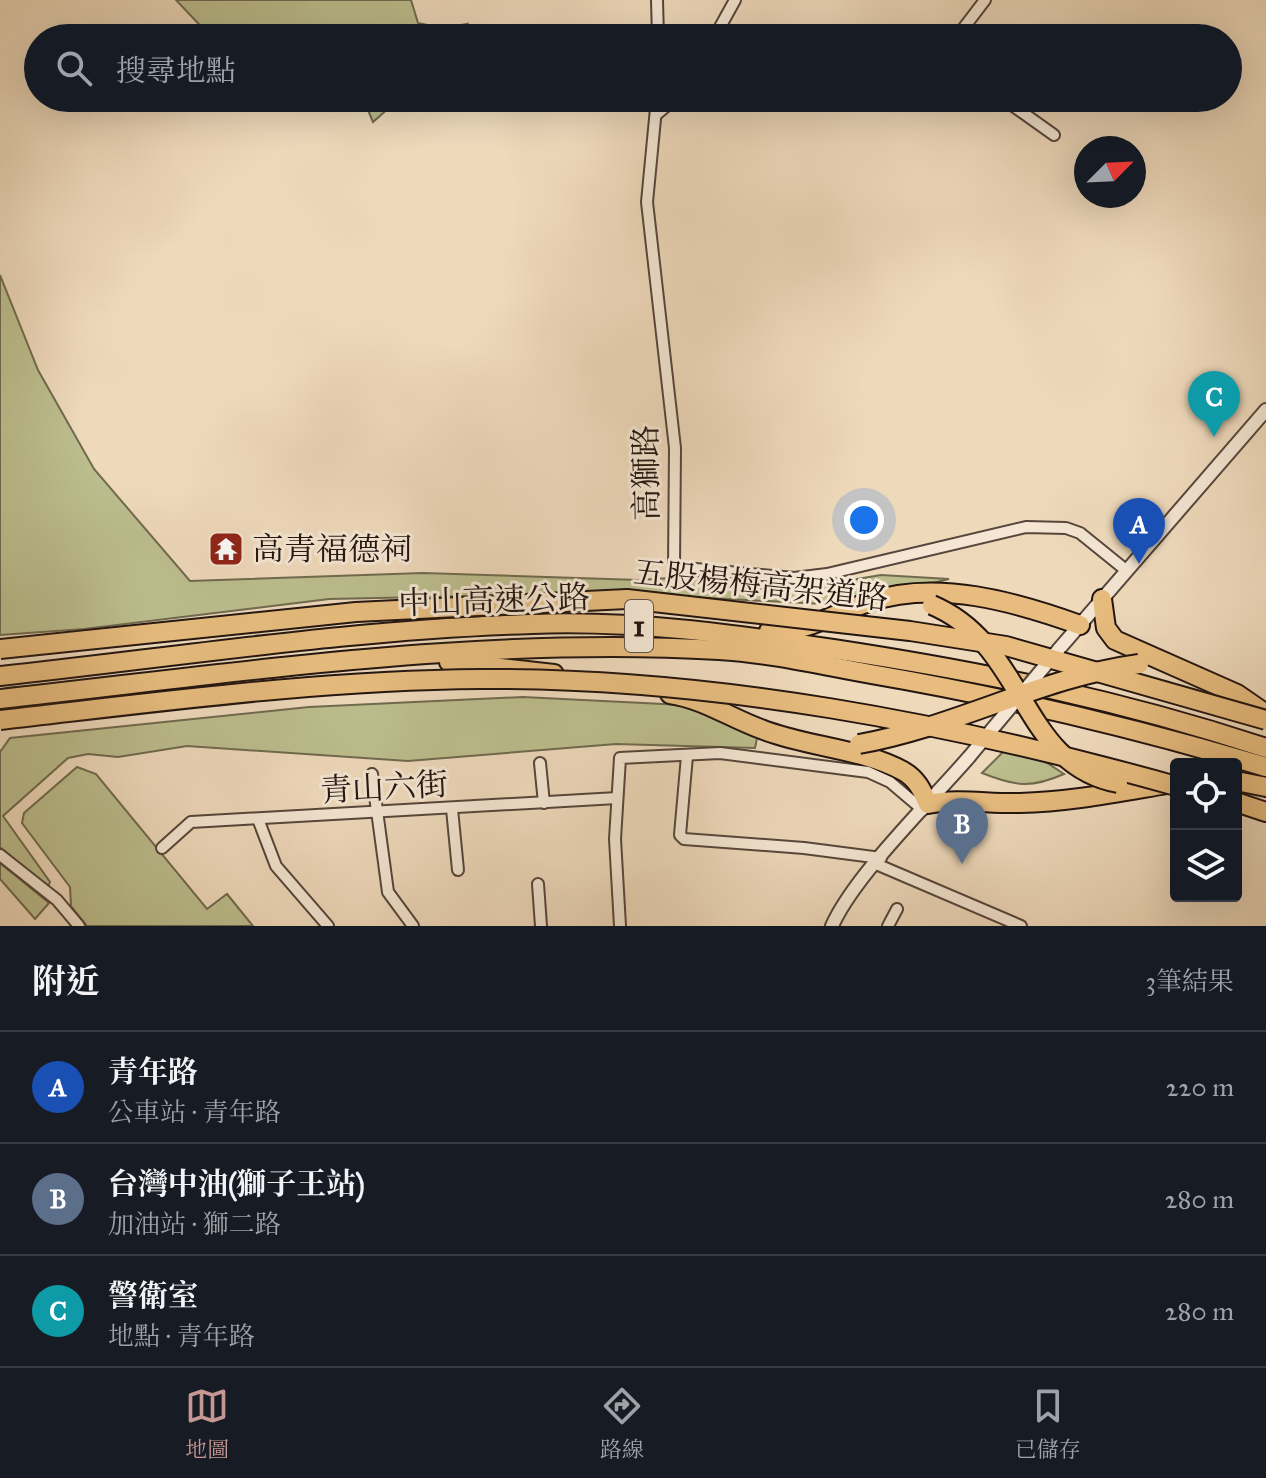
<!DOCTYPE html>
<html lang="zh-TW">
<head>
<meta charset="utf-8">
<style>
	body { margin:0; font-family:"IM FELL Great Primer","Noto Serif TC",serif; background:#242831; color:#f1f3f6 }
	.controls { position:absolute; right:24px; bottom:24px; display:grid; overflow:hidden; border-radius:8px; box-shadow:0 8px 32px #0002 }
	.controls button { width:72px; height:72px; display:grid; place-items:center; padding:0; border:0; border-bottom:2px solid #363941; background:#171b24; color:#f1f3f6; font:40px sans-serif }
	.compass { position:absolute; left:1074px; top:136px; width:72px; height:72px; border-radius:50%; background:#171b24; box-shadow:0 8px 32px #0002; rotate:66deg }
	.you { position:absolute; left:864px; top:520px; width:28px; height:28px; margin:-20px; border:6px solid #fff; border-radius:50%; background:#1a73e8; box-shadow:0 0 0 12px #1a73e833 }
	.badge { display:grid; place-items:center; width:52px; height:52px; border-radius:50%; background:#c59692; color:#fff; font-size:26px; font-weight:700 }
	.pin { position:absolute; translate:-50% -66px; filter:drop-shadow(0 2px 4px #0008) }
	.pin::after { content:''; position:absolute; top:42px; width:28px; height:24px; background:inherit; clip-path:polygon(0 0,100% 0,50% 100%) }
	.list { margin:0; padding:0; list-style:none }
	h2 { display:flex; justify-content:space-between; align-items:center; height:104px; margin:0; padding:0 32px; font-size:34px }
	h2 small { font-size:26px; font-weight:400; color:#9ea1a6 }
	.list li { display:grid; grid-template-columns:52px 1fr auto; gap:24px; align-items:center; box-sizing:border-box; height:112px; padding:0 32px; border-top:2px solid #363941 }
	.list b { display:block; font-size:30px; white-space:nowrap }
	.list p { margin:0; font-size:26px; white-space:nowrap; color:#9ea1a6 }
	.list em { font-size:26px; font-style:normal; color:#9ea1a6 }
	.icon { flex:none; width:44px; height:44px; fill:none; stroke:currentColor; stroke-width:2; stroke-linecap:round; stroke-linejoin:round }
	.map { position:relative; flex:none; width:1266px; height:926px; overflow:hidden }
	.search { position:absolute; background:#171b24; box-shadow:0 8px 32px #0002; left:24px; right:24px; top:24px; height:88px; display:flex; align-items:center; gap:20px; box-sizing:border-box; padding:0 28px; border-radius:44px; color:#9ea1a6; font-size:30px }
	.sheet { height:440px; background:#171b24 }
	nav { display:flex; justify-content:space-around; align-items:center; box-sizing:border-box; height:112px; border-top:2px solid #363941; background:#171b24; font-size:22px; color:#9ea1a6 }
	nav a { display:grid; justify-items:center; gap:4px }
	nav .on { color:#c59692 }
	.map>svg:first-child { display:block }
	.green { fill:#bcbe8e; stroke:#706a4f; stroke-width:2 }
	.lines { fill:none; stroke-linecap:round; stroke-linejoin:round }
	.minor-casing { stroke:#56463b; stroke-width:14 }
	.tertiary-casing { stroke:#56463b; stroke-width:16 }
	.motorway-casing { stroke:#231510; stroke-width:22 }
	.minor { stroke:#f4e6d3; stroke-width:10 }
	.tertiary { stroke:#f4e6d3; stroke-width:12 }
	.motorway { stroke:#e7bc7e; stroke-width:18 }
	.tertiary-bridge-casing { stroke:#56463b; stroke-width:16; stroke-linecap:butt }
	.motorway-bridge-casing { stroke:#231510; stroke-width:22; stroke-linecap:butt }
	.tertiary-bridge { stroke:#f4e6d3; stroke-width:12 }
	.motorway-bridge { stroke:#e7bc7e; stroke-width:18 }
	.labels { text-anchor:middle; stroke-width:6; stroke-linejoin:round; paint-order:stroke }
	.shield { fill:#f4e6d3; stroke:#62544a; stroke-width:2 }
	.shield-label { font-size:30px; font-weight:bold; fill:#231510 }
	.street-label { font-size:32px; fill:#231510; stroke:#f4e6d3 }
	.poi-label { font-size:32px; fill:#231510; stroke:#f4e6d3; text-anchor:start }
</style>
</head>
<body>
<div class="map">
<svg width="1266" height="926" viewBox="0 0 1266 926">
	<rect width="100%" height="100%" fill="#eed9bb"/>
	<filter id="stains"><feTurbulence type="fractalNoise" baseFrequency=".0025" numOctaves="4"/><feColorMatrix values="0 0 0 0 .2 0 0 0 0 .09 0 0 0 0 .02 0 0 0 .5 -.17"/></filter>
	<radialGradient id="worn" r=".72"><stop offset=".6" stop-color="#630" stop-opacity="0"/><stop offset="1" stop-color="#630" stop-opacity=".3"/></radialGradient>
	<g class="green">
		<path d="M176,0H411L418,23L442,28L467,24L454,38H212Z"/>
		<path d="M363,98H400L373,122Z"/>
		<path d="M0,275L38,370L94,469L190,581L423,573L639,580L702,576L747,589L815,586L881,575L949,579L843,605L612,593L329,599L84,629L0,635Z"/>
		<path d="M523,697L683,705L757,738L755,748L616,744L408,761L187,746L118,757L88,754L68,758L3,816L50,882L48,887L0,847V752L10,738L309,707Z"/>
		<path d="M1004,751L1035,755L1064,774C1030,789 1015,786 982,773Z"/>
		<path d="M77,767L96,774L207,909L227,894L253,926H87L71,906L70,887L22,823L24,813Z"/>
		<path d="M0,863L49,903L35,919L0,879Z"/>
	</g>
	<g class="lines">
		<defs>
			<g id="minor">
				<path d="M657,0L658,38"/>
				<path d="M714,38L735,0"/>
				<path d="M956,38L985,0"/>
				<path d="M657,98L647,202L675,448L674,567L794,578L827,574L1026,527L1066,528L1080,533L1127,571"/>
				<path d="M1002,98L1054,135"/>
				<path d="M657,114L676,98"/>
				<path d="M687,756L680,835L684,839L804,848L881,858"/>
				<path d="M540,763L544,803"/>
				<path d="M372,774L388,892L413,926"/>
				<path d="M452,809L458,870"/>
				<path d="M258,819L276,866L328,926"/>
				<path d="M162,848L191,822L617,798"/>
				<path d="M0,855L57,900L79,926"/>
				<path d="M876,864L1021,926"/>
				<path d="M538,884L541,926"/>
				<path d="M620,926L615,839L620,758L720,753L868,772L890,782L923,810"/>
				<path d="M888,926L897,909"/>
			</g>
			<g id="tertiary">
				<path d="M1059,649L1266,410"/>
				<path d="M832,926C854,876 931,801 969,757"/>
			</g>
			<g id="motorway">
				<path d="M1102,599L1106,628L1115,640L1237,694L1266,714"/>
				<path d="M769,631C807,633 835,613 869,602C937,579 1016,602 1080,625"/>
				<path d="M449,662L554,674"/>
				<path d="M0,676C177,657 355,629 532,624C634,620 733,634 833,649C984,672 1121,700 1266,748"/>
				<path d="M670,694C704,699 730,718 761,729C806,747 860,748 903,771C917,779 922,790 928,804C959,798 988,804 1020,803C1069,802 1119,792 1167,784"/>
				<path d="M0,699C239,673 478,636 719,650C770,653 821,665 871,674C1005,697 1135,728 1266,767"/>
				<path d="M1236,781L1266,787"/>
				<path d="M1236,802L1266,812"/>
			</g>
		</defs>
		<use href="#minor" class="minor-casing"/>
		<use href="#tertiary" class="tertiary-casing"/>
		<use href="#motorway" class="motorway-casing"/>
		<use href="#minor" class="minor"/>
		<use href="#tertiary" class="tertiary"/>
		<use href="#motorway" class="motorway"/>
		<defs>
			<path id="tertiary-bridge" d="M969,757L1059,649"/>
			<g id="motorway-bridge">
				<path d="M932,605C1027,645 1020,765 1118,783"/>
				<path d="M0,649L356,612L627,599L910,631L1006,646L1266,720"/>
				<path d="M0,720C159,702 320,680 481,679C715,678 951,723 1176,786"/>
				<path d="M859,744C956,727 1042,677 1139,664"/>
			</g>
		</defs>
		<use href="#tertiary-bridge" class="tertiary-bridge-casing"/>
		<use href="#motorway-bridge" class="motorway-bridge-casing"/>
		<use href="#tertiary-bridge" class="tertiary-bridge"/>
		<use href="#motorway-bridge" class="motorway-bridge"/>
	</g>
	<defs>
		<symbol id="temple-square" viewBox="-11 -11 22 22"><rect x="-9" y="-9" width="18" height="18" rx="4" fill="#8f2418" stroke="#f4e6d3"/><path d="M0-6L5-2H3V0L6.5 2.5H4V6H1.5V3h-3V6H-4V2.5H-6.5L-3 0V-2H-5Z" fill="#fff"/></symbol>
	</defs>
	<g fill-rule="evenodd">
		<use href="#temple-square" x="206" y="529" width="40" height="40"/>
	</g>
	<g class="labels">
		<rect class="shield" x="625" y="600" width="28" height="52" rx="6"/>
		<g class="shield-label">
			<text x="639" y="636">1</text>
		</g>
		<g class="street-label">
			<text transform="translate(646 473) rotate(-91)" y="11">高獅路</text>
			<text transform="translate(761 585) rotate(6)" y="11">五股楊梅高架道路</text>
			<text transform="translate(494 600) rotate(-2)" y="11">中山高速公路</text>
			<text transform="translate(384 787) rotate(-3)" y="11">青山六街</text>
		</g>
		<g class="poi-label">
			<text x="252" y="560">高青福德祠</text>
		</g>
	</g>
	<rect width="100%" height="100%" filter="url(#stains)"/>
	<rect width="100%" height="100%" fill="url(#worn)"/>
</svg>
<div class="controls">
<button><svg class="icon" aria-label="locate" viewBox="0 0 24 24"><circle cx="12" cy="12" r="6"/><path d="M12 2v4M12 18v4M2 12h4M18 12h4"/></svg></button>
<button><svg class="icon" aria-label="layers" viewBox="0 0 24 24"><path d="M12 4l9 5-9 5-9-5zM3 14l9 5 9-5"/></svg></button>
</div>
<svg class="compass" viewBox="-18 -18 36 36"><path d="M0-13l5 13h-10z" fill="#e53935"/><path d="M0 13l5-13h-10z" fill="#9ea1a6"/></svg>
<div class="you"></div>
<div class="pin badge" style="left:1139px;top:564px;background:#1a4fb4">A</div>
<div class="pin badge" style="left:962px;top:864px;background:#5c6f8a">B</div>
<div class="pin badge" style="left:1214px;top:437px;background:#0f9aa8">C</div>
<div class="search"><svg class="icon" aria-label="search" viewBox="0 0 24 24"><circle cx="10" cy="10" r="6"/><path d="M15 15l6 6"/></svg>搜尋地點</div>
</div>
<section class="sheet">
<h2>附近<small>3筆結果</small></h2>
<ul class="list">
<li><span class="badge" style="background:#1a4fb4">A</span><div><b>青年路</b><p>公車站 · 青年路</p></div><em>220 m</em></li>
<li><span class="badge" style="background:#5c6f8a">B</span><div><b>台灣中油(獅子王站)</b><p>加油站 · 獅二路</p></div><em>280 m</em></li>
<li><span class="badge" style="background:#0f9aa8">C</span><div><b>警衛室</b><p>地點 · 青年路</p></div><em>280 m</em></li>
</ul>
</section>
<nav>
<a class="on"><svg class="icon" aria-label="map" viewBox="0 0 24 24"><path d="M3 6l6-2 6 2 6-2v14l-6 2-6-2-6 2zM9 4v14M15 6v14"/></svg>地圖</a>
<a><svg class="icon" aria-label="directions" viewBox="0 0 24 24"><path d="M12 3l9 9-9 9-9-9zM9 14v-3h6M13 9l2 2-2 2"/></svg>路線</a>
<a><svg class="icon" aria-label="saved" viewBox="0 0 24 24"><path d="M7 4h10v16l-5-4-5 4z"/></svg>已儲存</a>
</nav>
</body>
</html>
